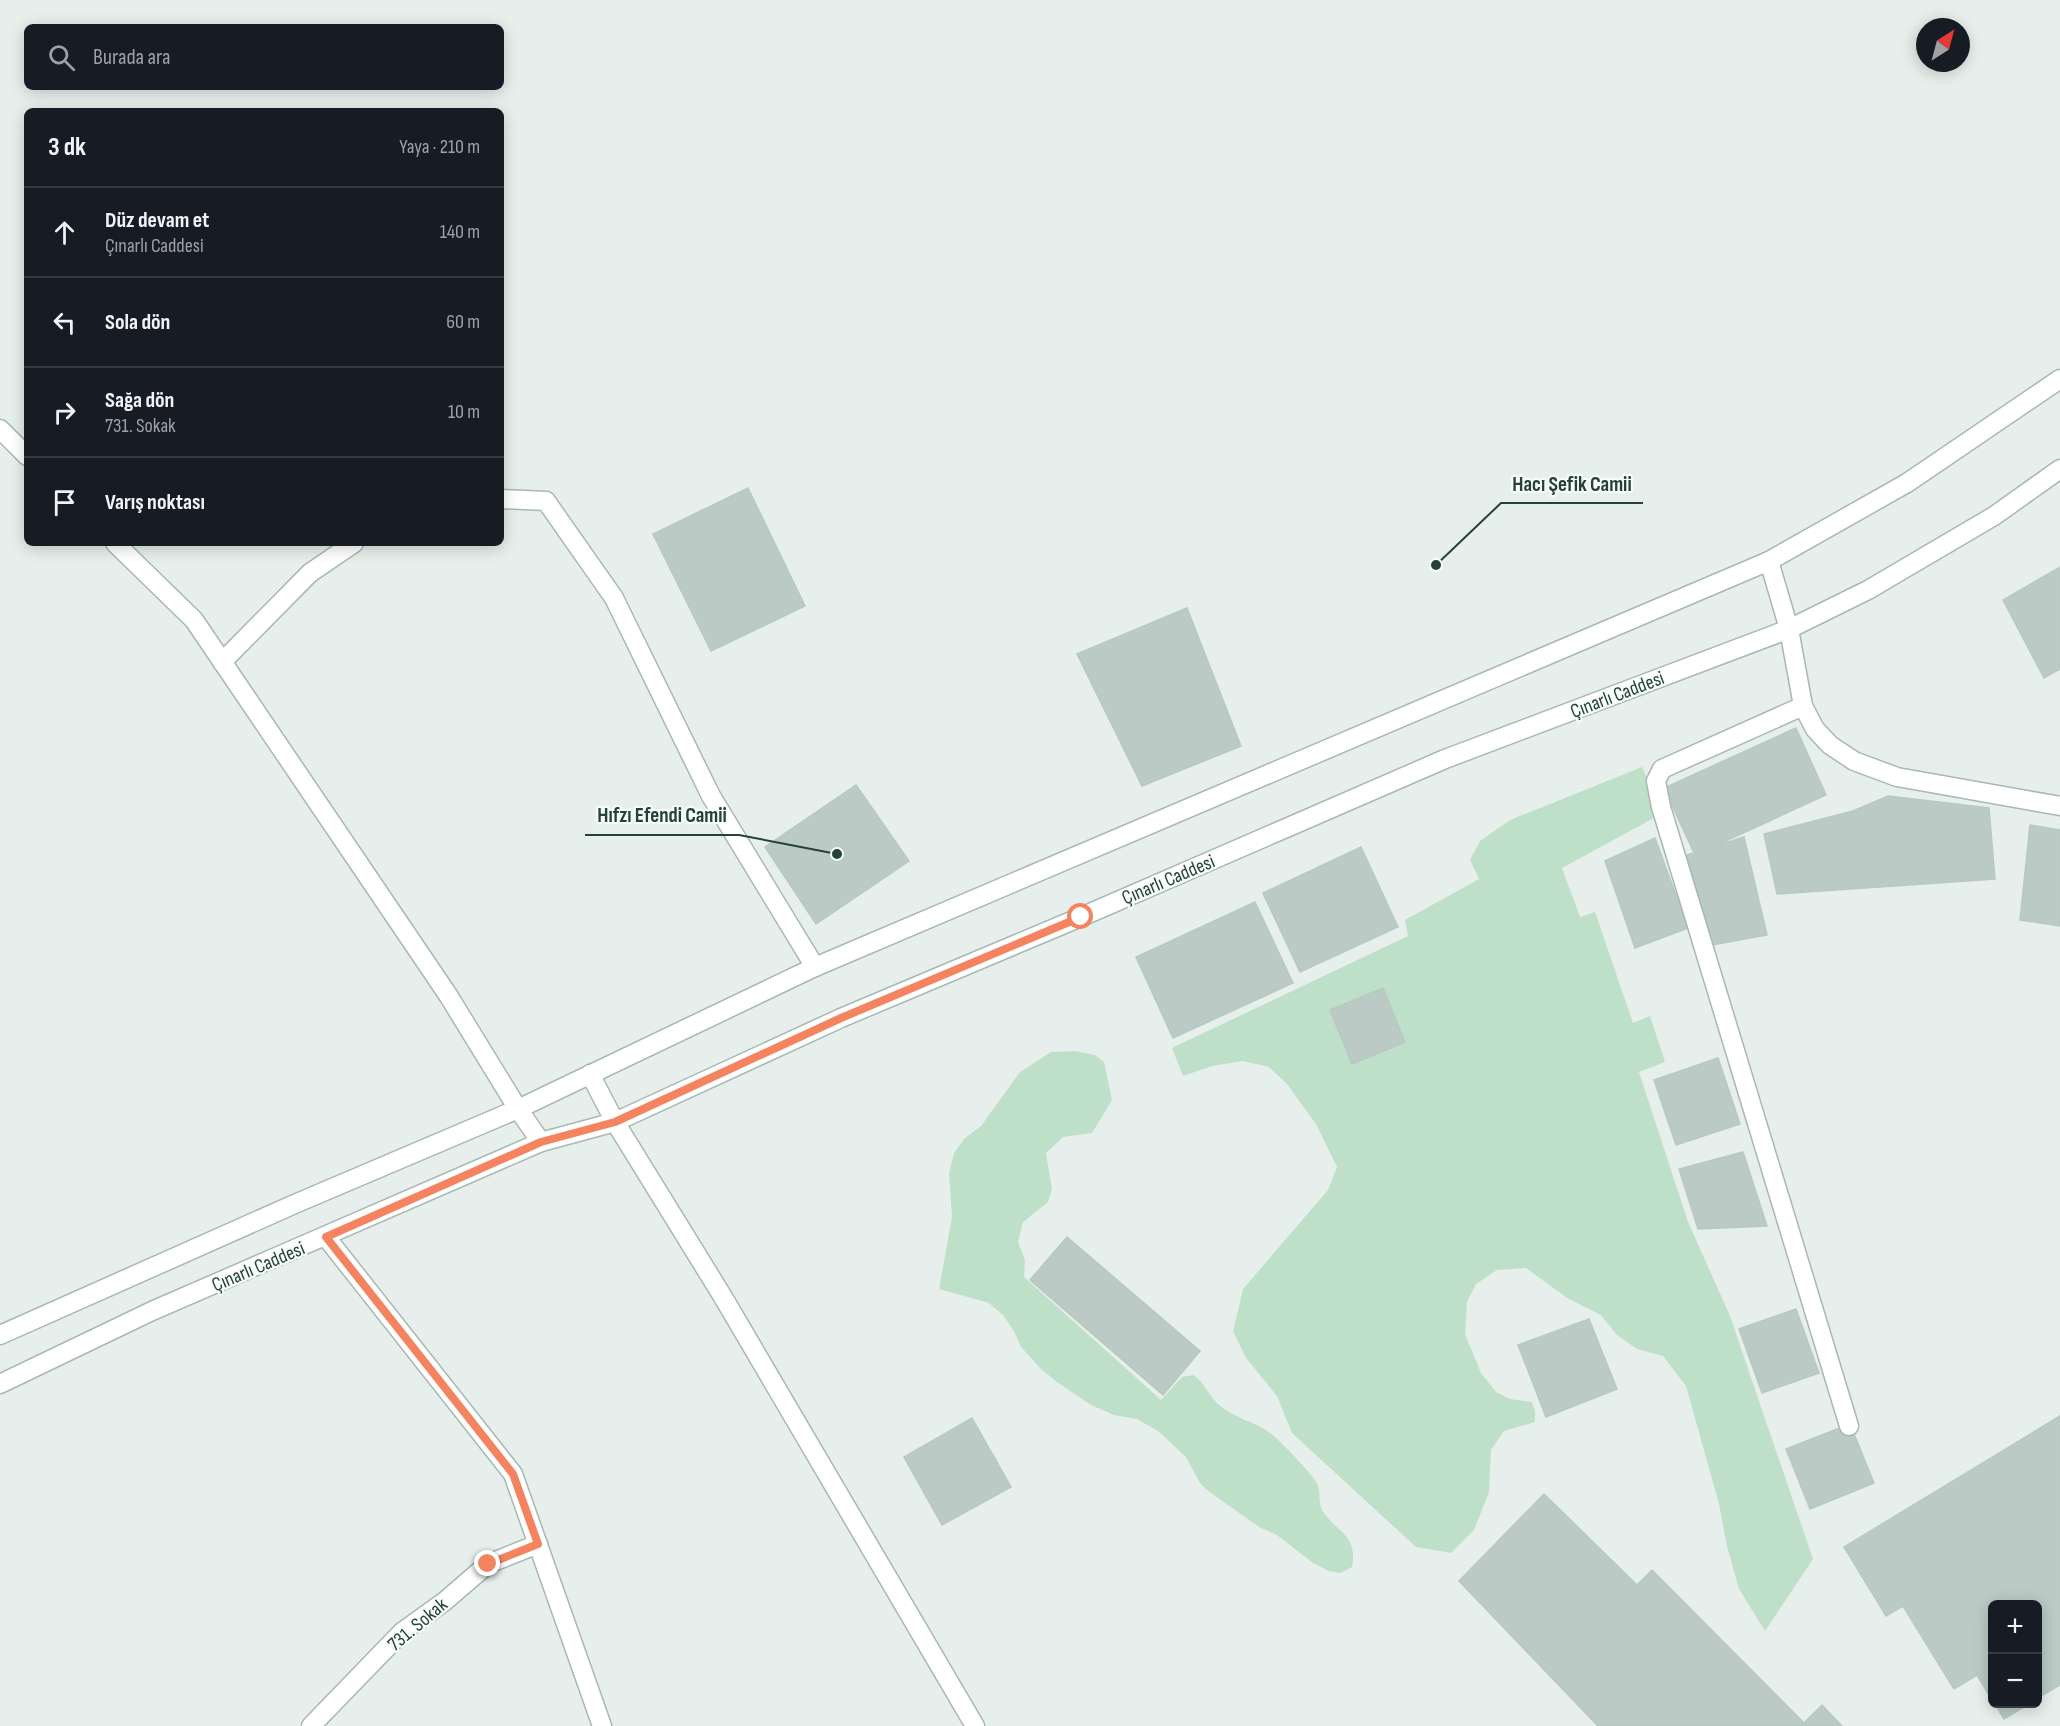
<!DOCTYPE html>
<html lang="tr">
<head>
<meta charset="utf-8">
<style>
	body { margin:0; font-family:"Sofia Sans Condensed",sans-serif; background:#242831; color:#f1f3f6 }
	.controls { position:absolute; right:18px; bottom:18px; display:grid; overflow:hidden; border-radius:9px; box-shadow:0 3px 15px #0003 }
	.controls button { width:54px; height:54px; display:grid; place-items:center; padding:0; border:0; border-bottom:2px solid #363941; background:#171b24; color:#f1f3f6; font:30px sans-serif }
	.compass { position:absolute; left:1916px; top:18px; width:54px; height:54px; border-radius:50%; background:#171b24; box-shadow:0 3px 15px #0003; rotate:36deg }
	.stop { position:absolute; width:18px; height:18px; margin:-14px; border:4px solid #f4845f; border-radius:50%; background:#fff }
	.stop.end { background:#f4845f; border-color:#fff; box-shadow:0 2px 6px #0008 }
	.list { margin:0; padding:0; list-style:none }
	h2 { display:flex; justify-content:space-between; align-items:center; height:78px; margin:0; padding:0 24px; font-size:26px }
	h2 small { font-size:20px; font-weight:400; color:#9ea1a6 }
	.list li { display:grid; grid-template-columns:39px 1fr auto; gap:18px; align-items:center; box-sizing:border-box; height:90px; padding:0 24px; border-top:2px solid #363941 }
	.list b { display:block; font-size:22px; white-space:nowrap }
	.list p { margin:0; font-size:20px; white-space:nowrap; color:#9ea1a6 }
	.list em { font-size:20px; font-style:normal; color:#9ea1a6 }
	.icon { flex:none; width:33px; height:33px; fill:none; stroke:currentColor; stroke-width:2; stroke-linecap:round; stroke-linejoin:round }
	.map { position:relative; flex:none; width:2060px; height:1726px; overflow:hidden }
	.search { position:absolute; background:#171b24; box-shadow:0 3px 15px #0003; left:24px; top:24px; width:480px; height:66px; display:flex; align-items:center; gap:15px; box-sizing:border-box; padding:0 21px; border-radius:9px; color:#9ea1a6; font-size:22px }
	.panel { position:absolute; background:#171b24; box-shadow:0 3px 15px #0003; left:24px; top:108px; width:480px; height:438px; border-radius:9px }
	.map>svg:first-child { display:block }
	.green { fill:#bfe0c8 }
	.building { fill:#bbcac4; stroke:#b8c9c2; stroke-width:1.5 }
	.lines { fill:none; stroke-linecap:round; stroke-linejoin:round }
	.service-casing { stroke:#a8b8b2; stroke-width:21 }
	.minor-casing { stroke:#a8b8b2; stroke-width:21 }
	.tertiary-casing { stroke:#a8b8b2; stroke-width:21 }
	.service { stroke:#fff; stroke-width:18 }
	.minor { stroke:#fff; stroke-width:18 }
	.tertiary { stroke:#fff; stroke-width:18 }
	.route { stroke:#f4845f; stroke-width:8 }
	.labels { text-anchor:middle; stroke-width:4.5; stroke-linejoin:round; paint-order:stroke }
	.street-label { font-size:20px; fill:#24423a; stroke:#f7fbf9 }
	.leader { fill:none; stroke:#24423a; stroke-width:2 }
	.callout-dot { fill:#24423a; stroke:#f7fbf9; stroke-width:2 }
	.callout-label { font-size:21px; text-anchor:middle; font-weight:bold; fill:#24423a; stroke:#f7fbf9; stroke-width:4.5; stroke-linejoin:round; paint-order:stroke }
</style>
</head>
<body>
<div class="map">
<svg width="2060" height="1726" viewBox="0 0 2060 1726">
	<rect width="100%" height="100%" fill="#e6efeb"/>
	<g class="green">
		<path d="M1642,767L1663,813L1562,868L1580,917L1595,912L1633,1023L1650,1016L1665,1062L1639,1072L1688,1222L1730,1316L1813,1559L1765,1631L1739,1589L1727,1546L1719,1504L1686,1386L1663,1356L1637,1349L1617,1335L1601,1315L1567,1298L1526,1268L1497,1270L1476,1284L1467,1302L1465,1334L1481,1373L1496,1392L1510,1399L1532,1402L1535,1411V1422L1504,1431L1491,1450L1489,1492L1474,1530L1451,1553L1416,1547L1292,1433L1277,1396L1246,1358L1233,1331L1243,1289L1328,1190L1337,1167L1316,1124L1287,1084L1269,1067L1243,1061L1212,1066L1183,1076L1172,1048L1408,936L1405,920L1479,879L1470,860L1480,841L1510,820Z"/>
		<path d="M1075,1051L1095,1055L1104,1062L1112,1100L1092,1133L1063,1137L1046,1153L1052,1189L1048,1202L1023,1222L1018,1242L1025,1260L1024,1277L1161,1400L1182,1377L1193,1375C1204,1382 1208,1394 1217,1403C1232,1417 1249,1420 1266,1430C1274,1434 1312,1474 1317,1483C1321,1491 1318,1502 1322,1510C1337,1534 1358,1533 1352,1567L1340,1573L1329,1571L1313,1563L1277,1535L1259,1527L1207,1490L1200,1483L1186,1457L1158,1431L1137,1419L1114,1415L1091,1405L1057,1382L1041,1369L1021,1347L1014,1331L1003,1315L989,1303L939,1289L952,1217L949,1173L954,1153L964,1139L981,1126L1020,1072L1051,1052Z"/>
	</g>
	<g class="building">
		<path d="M748,488L805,606L711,651L653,534Z"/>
		<path d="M2060,567V669L2044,678L2003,600Z"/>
		<path d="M1187,608L1241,746L1142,786L1077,654Z"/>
		<path d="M1796,728L1826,795L1695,855L1664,788Z"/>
		<path d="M856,785L909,861L816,924L765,847Z"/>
		<path d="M1888,796L1989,808L1995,879L1777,894L1764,834L1853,811Z"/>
		<path d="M2030,825L2060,830V926L2020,920Z"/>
		<path d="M1744,837L1767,935L1713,945L1687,855Z"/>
		<path d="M1655,838L1688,928L1635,948L1605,861Z"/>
		<path d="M1361,847L1398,927L1300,972L1263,893Z"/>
		<path d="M1255,902L1293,983L1173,1038L1136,957Z"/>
		<path d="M1383,988L1405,1042L1352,1064L1330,1010Z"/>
		<path d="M1718,1058L1740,1124L1676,1145L1654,1080Z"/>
		<path d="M1743,1152L1767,1226L1698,1229L1679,1169Z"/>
		<path d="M1067,1237L1200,1351L1163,1395L1030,1280Z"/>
		<path d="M1796,1309L1819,1373L1762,1393L1739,1329Z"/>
		<path d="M1589,1319L1617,1389L1546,1417L1518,1345Z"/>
		<path d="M2060,1416V1685L2038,1698V1604H1992V1700L1977,1675L1954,1689L1903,1606L1886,1616L1844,1547Z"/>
		<path d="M972,1418L1011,1487L942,1525L904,1457Z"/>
		<path d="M1850,1424L1874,1483L1810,1509L1786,1449Z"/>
		<path d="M1544,1494L1637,1585L1652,1570L1804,1723L1822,1705L1842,1726H1598L1459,1581Z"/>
		<path d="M1995,1704H2029L2004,1719Z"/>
	</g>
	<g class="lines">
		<defs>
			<g id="service">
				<path d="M1769,561L1789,629L1803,706L1815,729L1830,745L1854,761L1897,777L2060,806"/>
				<path d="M1803,706L1662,769L1656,781L1661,807L1849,1426"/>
			</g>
			<g id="minor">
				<path d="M0,429L27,456"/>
				<path d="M501,499L546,501L614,598L711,796L815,967"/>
				<path d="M115,543L194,620L448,995L518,1109L541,1142"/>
				<path d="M222,662L310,573L354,543"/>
				<path d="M326,1237L513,1474L602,1726"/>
				<path d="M311,1726L402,1632L445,1601L488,1564L538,1544"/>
			</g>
			<g id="tertiary">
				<path d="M590,1074L615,1122L723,1297L975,1726"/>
				<path d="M0,1335L297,1203L518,1109L815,967L1769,561L1907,483L2060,379"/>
				<path d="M0,1384L152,1311L541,1142L615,1122L841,1018L1081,917L1445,759L1789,629L1868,590L1994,516L2060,469"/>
			</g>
		</defs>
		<use href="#service" class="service-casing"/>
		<use href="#minor" class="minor-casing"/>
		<use href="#tertiary" class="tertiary-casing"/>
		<use href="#service" class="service"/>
		<use href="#minor" class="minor"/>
		<use href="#tertiary" class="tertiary"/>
	</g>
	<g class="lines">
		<path class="route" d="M488,1564L538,1544L513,1474L326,1237L541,1142L615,1122L841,1018L1081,917"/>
	</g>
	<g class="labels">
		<g class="street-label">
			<text transform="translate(1617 694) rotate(-21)" y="7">Çınarlı Caddesi</text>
			<text transform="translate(1168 879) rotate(-23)" y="7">Çınarlı Caddesi</text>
			<text transform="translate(258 1266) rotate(-23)" y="7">Çınarlı Caddesi</text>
			<text transform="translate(417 1624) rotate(-40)" y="7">731. Sokak</text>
		</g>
	</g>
	<path class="leader" d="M1436 565L1501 503H1643M837 854L739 835H585"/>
	<g class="callout-dot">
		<circle cx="1436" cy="565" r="6"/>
		<circle cx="837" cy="854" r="6"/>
	</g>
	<g class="callout-label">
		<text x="1572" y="491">Hacı Şefik Camii</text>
		<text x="662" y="822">Hıfzı Efendi Camii</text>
	</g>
</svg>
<div class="controls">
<button>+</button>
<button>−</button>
</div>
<svg class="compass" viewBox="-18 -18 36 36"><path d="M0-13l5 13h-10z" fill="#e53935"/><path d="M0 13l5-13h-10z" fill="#9ea1a6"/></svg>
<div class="stop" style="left:1081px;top:917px"></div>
<div class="stop end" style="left:488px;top:1564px"></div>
<div class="search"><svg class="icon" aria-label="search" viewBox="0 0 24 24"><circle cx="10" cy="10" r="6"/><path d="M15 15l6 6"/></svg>Burada ara</div>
<section class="panel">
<h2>3 dk<small>Yaya · 210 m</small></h2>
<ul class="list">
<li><svg class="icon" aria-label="ahead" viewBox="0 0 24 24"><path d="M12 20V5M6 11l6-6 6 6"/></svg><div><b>Düz devam et</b><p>Çınarlı Caddesi</p></div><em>140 m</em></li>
<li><svg class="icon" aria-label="left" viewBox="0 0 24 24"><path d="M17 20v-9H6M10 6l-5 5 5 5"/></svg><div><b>Sola dön</b></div><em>60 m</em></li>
<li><svg class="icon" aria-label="right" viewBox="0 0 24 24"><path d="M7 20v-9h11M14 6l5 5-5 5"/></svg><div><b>Sağa dön</b><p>731. Sokak</p></div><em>10 m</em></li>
<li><svg class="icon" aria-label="arrive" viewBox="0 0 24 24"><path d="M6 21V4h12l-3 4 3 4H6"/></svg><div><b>Varış noktası</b></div></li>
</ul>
</section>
</div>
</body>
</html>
